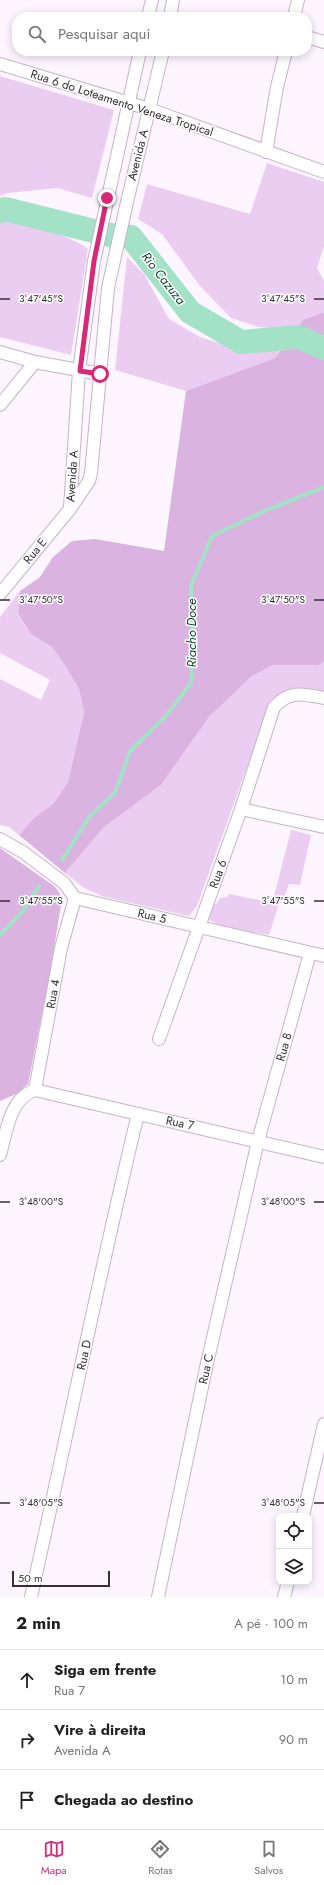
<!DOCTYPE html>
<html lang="pt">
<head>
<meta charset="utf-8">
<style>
	body { margin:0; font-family:Jost,sans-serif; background:#f2f2f2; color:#222 }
	.controls { position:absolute; right:12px; bottom:12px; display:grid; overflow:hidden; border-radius:8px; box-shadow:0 2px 10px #0003 }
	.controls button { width:36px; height:36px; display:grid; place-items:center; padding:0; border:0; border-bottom:1px solid #e0e0e0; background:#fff; color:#222; font:20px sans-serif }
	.scale { position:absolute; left:12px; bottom:10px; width:98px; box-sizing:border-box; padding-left:4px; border:2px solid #352e37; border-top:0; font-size:11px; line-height:14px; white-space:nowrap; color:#352e37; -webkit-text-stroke:3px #fff; paint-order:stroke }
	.stop { position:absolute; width:12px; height:12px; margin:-9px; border:3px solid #db2777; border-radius:50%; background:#fff }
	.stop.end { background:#db2777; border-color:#fff; box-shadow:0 1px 4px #0008 }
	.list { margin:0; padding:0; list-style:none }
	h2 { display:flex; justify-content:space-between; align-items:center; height:52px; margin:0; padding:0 16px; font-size:17px }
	h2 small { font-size:13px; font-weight:400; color:#767676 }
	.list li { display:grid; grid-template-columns:26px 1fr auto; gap:12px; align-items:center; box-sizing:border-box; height:60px; padding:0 16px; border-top:1px solid #e0e0e0 }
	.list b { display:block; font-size:15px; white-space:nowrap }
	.list p { margin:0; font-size:13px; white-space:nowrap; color:#767676 }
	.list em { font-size:13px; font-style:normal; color:#767676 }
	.icon { flex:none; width:22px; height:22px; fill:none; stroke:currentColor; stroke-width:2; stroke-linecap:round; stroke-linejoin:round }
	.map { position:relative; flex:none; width:324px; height:1597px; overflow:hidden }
	.search { position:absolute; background:#fff; box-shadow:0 2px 10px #0003; left:12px; right:12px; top:12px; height:44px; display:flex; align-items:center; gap:10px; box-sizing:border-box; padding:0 14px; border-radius:16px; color:#767676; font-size:15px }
	.sheet { height:232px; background:#fff }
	nav { display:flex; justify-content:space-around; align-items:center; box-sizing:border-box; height:56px; border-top:1px solid #e0e0e0; background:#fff; font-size:11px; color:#767676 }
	nav a { display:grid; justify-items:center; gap:2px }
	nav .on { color:#db2777 }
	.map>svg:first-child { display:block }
	.green { fill:#eccdf2 }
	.forest { fill:#dab3e1 }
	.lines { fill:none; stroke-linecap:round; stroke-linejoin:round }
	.stream { stroke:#a3e2c6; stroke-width:4 }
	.river { stroke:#a3e2c6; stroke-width:24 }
	.street-casing { stroke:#c5b3c9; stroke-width:14 }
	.street { stroke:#fff; stroke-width:12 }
	.route { stroke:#db2777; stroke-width:5 }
	.ticks { fill:none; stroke:#352e37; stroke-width:1.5 }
	.labels { text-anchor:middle; stroke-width:3; stroke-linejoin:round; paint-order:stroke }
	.street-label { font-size:12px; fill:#352e37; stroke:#fff }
	.water-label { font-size:13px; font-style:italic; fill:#083e2c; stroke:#fff }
	.ticks-label { font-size:10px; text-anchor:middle; fill:#352e37; stroke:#fff; stroke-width:3; stroke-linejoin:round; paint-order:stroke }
</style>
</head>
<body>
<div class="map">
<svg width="324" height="1597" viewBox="0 0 324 1597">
	<rect width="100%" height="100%" fill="#fdf5ff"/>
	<g class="green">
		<path d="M0,76L114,110L92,198L57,188L8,193L0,196Z"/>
		<path d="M267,163L324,182V246L317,268L324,281V312L303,320L296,330L259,327L231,318L200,286L162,234L138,219L147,184L250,214Z"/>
		<path d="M0,220C27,224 66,233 88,249L71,355L0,337Z"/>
		<path d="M127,257L144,274L169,319L200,337L238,349H281L275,358L186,391L115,370Z"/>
		<path d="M20,591L18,615L31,634L52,647L66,667L79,689L84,712L68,782L54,803L34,818L19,835L9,827L0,825V679L41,700L50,680L0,653V617Z"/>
		<path d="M324,661V691C299,688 287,685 269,706L197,906L189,916L184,915L105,897L84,888L65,873L104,827L161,785L209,717L252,676L273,665H319Z"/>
		<path d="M291,830L311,835L300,885L289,884L283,901L279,904L269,935C251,931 220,929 207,918L213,905L217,903L220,898L227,897L229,894L269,902L273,900Z"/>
	</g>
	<g class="forest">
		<path d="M324,312V661L319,665H273L252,676L209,717L161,785L104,827L65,873L19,835L34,818L54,803L68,782L84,712L79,689L66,667L52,647L31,634L18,614L20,591L40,577L53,557L72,541L95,539L164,551L186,391L275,358L303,320Z"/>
		<path d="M0,848L54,886L59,892L62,899L49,978L28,1084L16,1094L0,1101Z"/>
	</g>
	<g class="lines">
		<g class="stream">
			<path d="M62,860L89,817L115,793L130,751L165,717L191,683L193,651L191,585L212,536L262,512L324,487"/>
			<path d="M0,935L22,912L39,886"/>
		</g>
		<path class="river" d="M0,211L5,209L110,235L131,237L190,312L241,342L298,337L324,348"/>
		<defs>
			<g id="street">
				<path d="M148,17L152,0"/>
				<path d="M170,17L173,0"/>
				<path d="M294,17L298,0"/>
				<path d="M307,37L324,42"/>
				<path d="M0,64L149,109L324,172"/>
				<path d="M266,152L277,87L286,51"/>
				<path d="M0,352L35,362L100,374"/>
				<path d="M0,405L35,362"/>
				<path d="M70,508L79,371L94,261L140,51"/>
				<path d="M0,594L70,509L89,481L91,473L108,288L127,202L163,51"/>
				<path d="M241,809L324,827"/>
				<path d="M0,839L23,852L64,883L75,898L324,956"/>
				<path d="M159,1039L241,809L274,707C290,690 303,694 324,698"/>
				<path d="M35,1090L324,1157"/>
				<path d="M35,1090L61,948L75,898"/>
				<path d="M0,1155C7,1131 9,1099 35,1090"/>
				<path d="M303,1516L324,1424"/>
				<path d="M31,1597C67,1436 99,1274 138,1114"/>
				<path d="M158,1597L206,1368L258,1141L310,953"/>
				<path d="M284,1597L288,1582"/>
			</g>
		</defs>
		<use href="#street" class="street-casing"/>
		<use href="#street" class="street"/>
	</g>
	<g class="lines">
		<path class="route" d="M100,374L80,371L94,261L107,198"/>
	</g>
	<path class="ticks" d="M0,299H10M314,299H324M0,600H10M314,600H324M0,901H10M314,901H324M0,1202H10M314,1202H324M0,1503H10M314,1503H324"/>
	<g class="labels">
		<g class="street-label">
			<text transform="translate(122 103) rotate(18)" y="4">Rua 6 do Loteamento Veneza Tropical</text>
			<text transform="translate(138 155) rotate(-76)" y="4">Avenida A</text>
			<text transform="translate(72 476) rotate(-86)" y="4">Avenida A</text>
			<text transform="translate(35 551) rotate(-51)" y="4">Rua E</text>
			<text transform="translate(218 874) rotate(-70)" y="4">Rua 6</text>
			<text transform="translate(152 916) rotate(13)" y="4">Rua 5</text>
			<text transform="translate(53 994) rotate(-80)" y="4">Rua 4</text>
			<text transform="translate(284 1047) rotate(-74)" y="4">Rua 8</text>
			<text transform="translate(180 1123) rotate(12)" y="4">Rua 7</text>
			<text transform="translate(84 1355) rotate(-78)" y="4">Rua D</text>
			<text transform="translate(206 1369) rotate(-78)" y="4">Rua C</text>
		</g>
		<g class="water-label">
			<text transform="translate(164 278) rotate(52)" y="5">Rio Cazuza</text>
			<text transform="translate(191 633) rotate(-90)" y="5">Riacho Doce</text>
		</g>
	</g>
	<g class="ticks-label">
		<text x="41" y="302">3°47'45"S</text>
		<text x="283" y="302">3°47'45"S</text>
		<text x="41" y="603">3°47'50"S</text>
		<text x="283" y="603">3°47'50"S</text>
		<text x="41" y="904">3°47'55"S</text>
		<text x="283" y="904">3°47'55"S</text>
		<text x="41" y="1205">3°48'00"S</text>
		<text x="283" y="1205">3°48'00"S</text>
		<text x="41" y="1506">3°48'05"S</text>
		<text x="283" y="1506">3°48'05"S</text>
	</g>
</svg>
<div class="controls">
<button><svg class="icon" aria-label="locate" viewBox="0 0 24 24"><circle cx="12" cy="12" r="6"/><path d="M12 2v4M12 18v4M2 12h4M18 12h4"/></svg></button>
<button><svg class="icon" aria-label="layers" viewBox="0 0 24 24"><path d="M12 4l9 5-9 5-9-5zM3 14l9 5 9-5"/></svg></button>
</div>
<div class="scale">50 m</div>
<div class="stop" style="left:100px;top:374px"></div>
<div class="stop end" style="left:107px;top:198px"></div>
<div class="search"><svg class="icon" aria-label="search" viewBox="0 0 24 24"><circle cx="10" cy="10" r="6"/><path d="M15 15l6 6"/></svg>Pesquisar aqui</div>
</div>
<section class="sheet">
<h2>2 min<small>A pé · 100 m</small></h2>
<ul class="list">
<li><svg class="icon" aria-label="ahead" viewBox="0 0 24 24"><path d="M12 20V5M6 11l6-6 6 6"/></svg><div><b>Siga em frente</b><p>Rua 7</p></div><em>10 m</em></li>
<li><svg class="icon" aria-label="right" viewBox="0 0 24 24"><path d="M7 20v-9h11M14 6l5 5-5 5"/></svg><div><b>Vire à direita</b><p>Avenida A</p></div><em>90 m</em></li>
<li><svg class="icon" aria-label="arrive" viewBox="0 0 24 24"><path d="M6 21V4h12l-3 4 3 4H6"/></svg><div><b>Chegada ao destino</b></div></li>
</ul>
</section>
<nav>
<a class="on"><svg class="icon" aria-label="map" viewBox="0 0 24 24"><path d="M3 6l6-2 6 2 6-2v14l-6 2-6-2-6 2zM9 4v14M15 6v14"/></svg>Mapa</a>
<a><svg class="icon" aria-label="directions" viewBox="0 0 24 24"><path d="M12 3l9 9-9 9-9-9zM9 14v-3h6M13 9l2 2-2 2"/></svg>Rotas</a>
<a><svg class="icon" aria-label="saved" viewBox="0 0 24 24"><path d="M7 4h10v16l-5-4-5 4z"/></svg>Salvos</a>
</nav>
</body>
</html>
